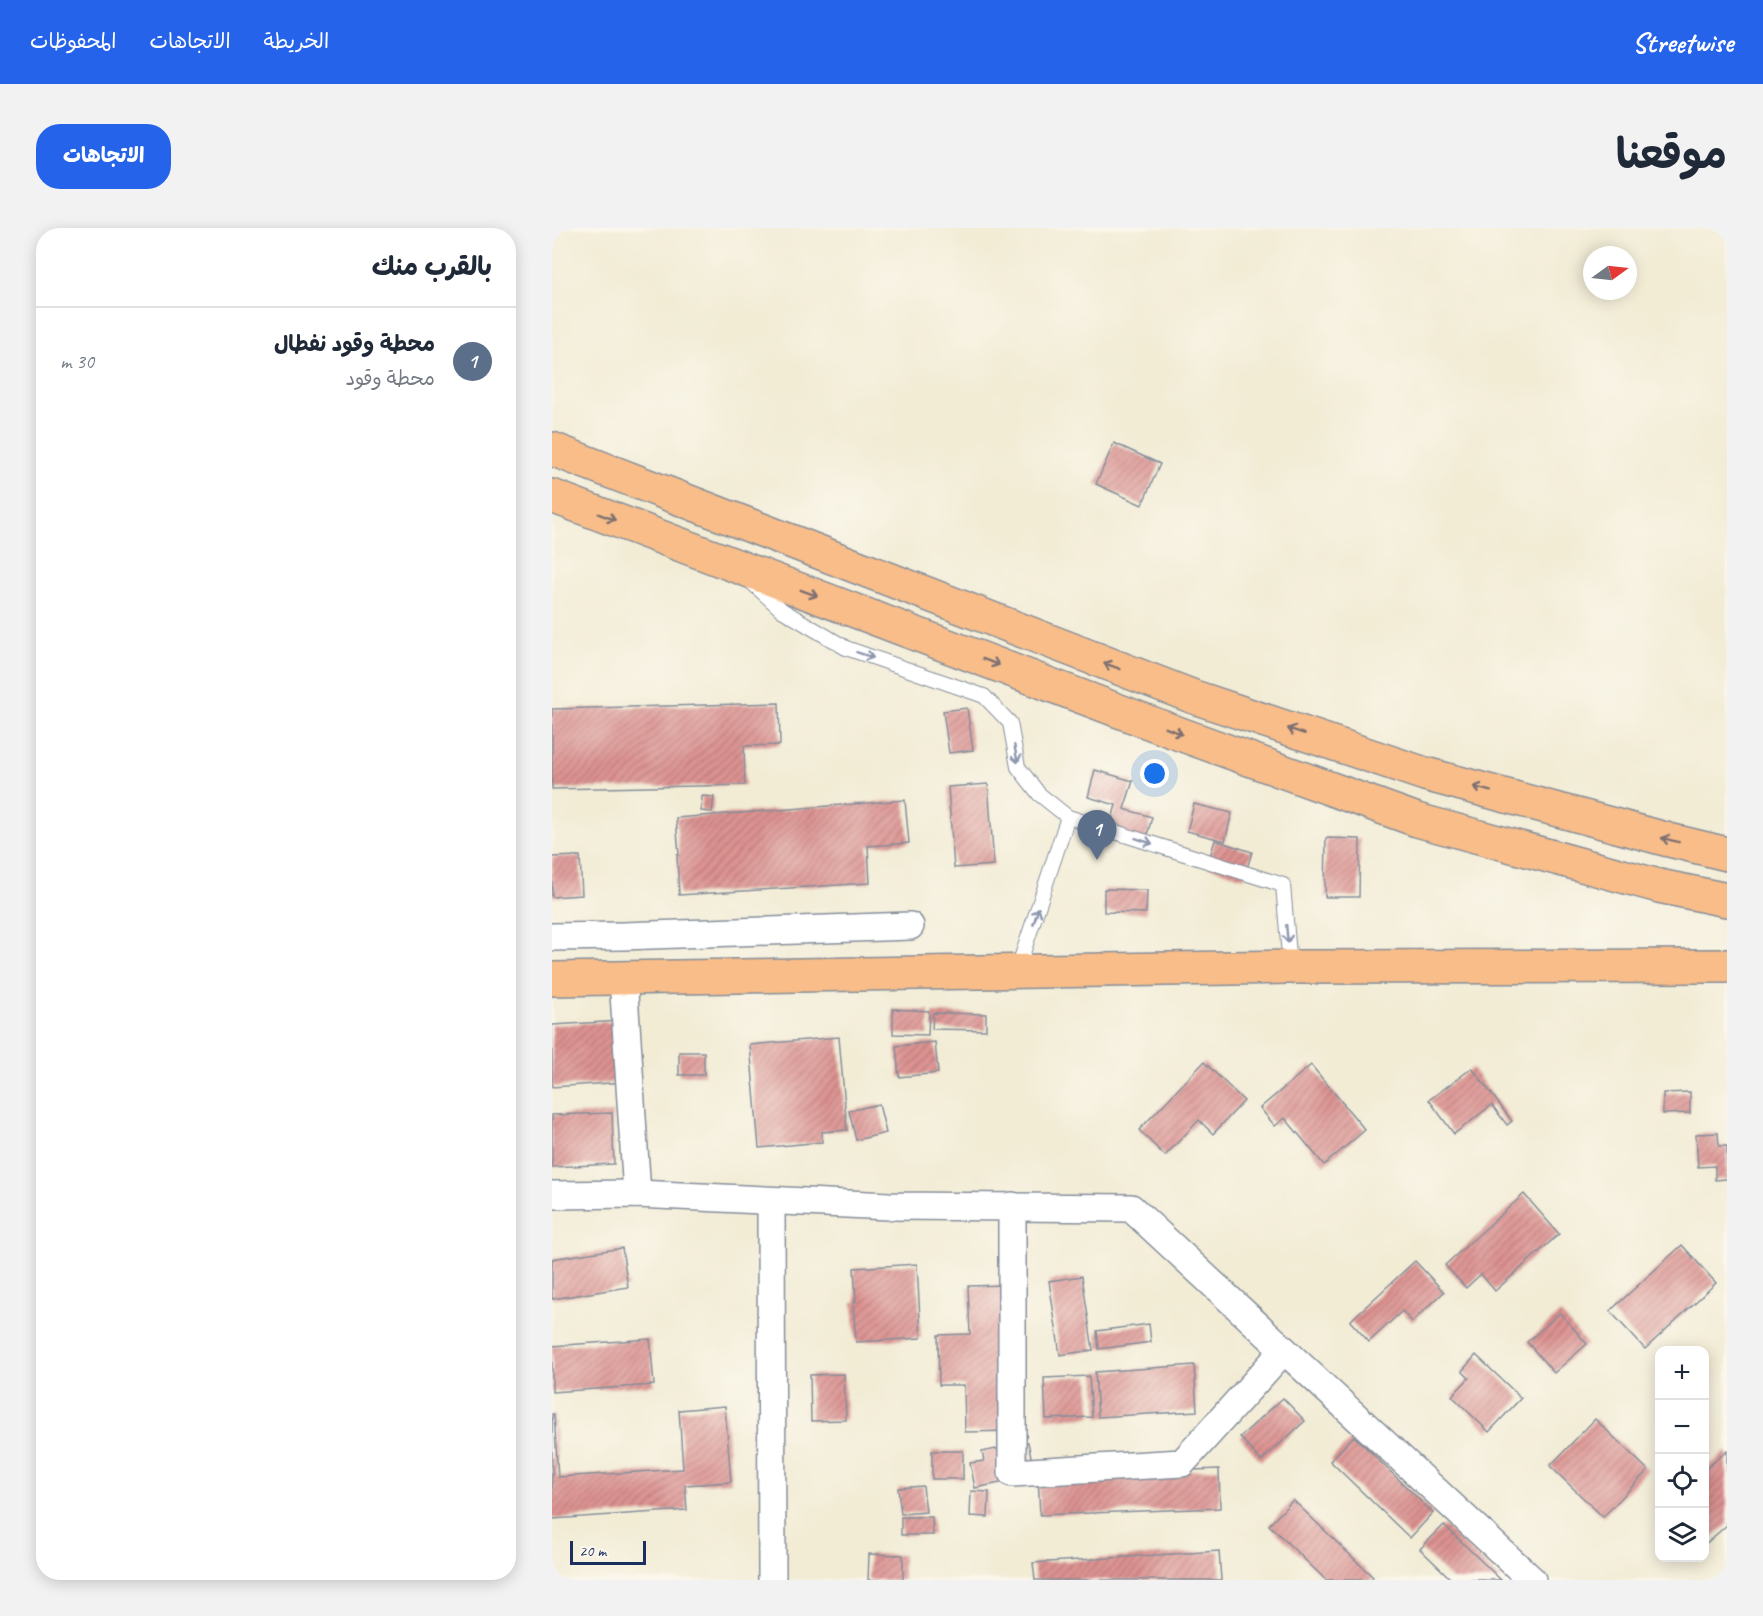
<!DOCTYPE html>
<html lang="ar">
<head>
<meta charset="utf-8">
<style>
	body { margin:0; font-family:Caveat,"Playpen Sans Arabic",sans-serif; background:#f2f2f3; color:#1f2937; direction:rtl }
	.controls { position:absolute; right:18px; bottom:18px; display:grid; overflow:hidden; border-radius:12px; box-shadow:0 3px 15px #0003 }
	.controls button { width:54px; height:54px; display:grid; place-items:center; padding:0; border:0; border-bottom:2px solid #e0e1e3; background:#fff; color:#1f2937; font:30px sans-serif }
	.compass { position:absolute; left:1031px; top:18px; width:54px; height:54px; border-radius:50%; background:#fff; box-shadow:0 3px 15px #0003; rotate:75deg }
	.scale { position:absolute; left:18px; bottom:15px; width:76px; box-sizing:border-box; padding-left:6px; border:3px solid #1b2f5e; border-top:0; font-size:16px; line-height:21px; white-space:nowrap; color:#1b2f5e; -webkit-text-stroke:4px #fbf7ec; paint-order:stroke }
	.you { position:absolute; left:603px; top:546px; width:21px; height:21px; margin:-15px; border:4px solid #fff; border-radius:50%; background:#1a73e8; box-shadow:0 0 0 9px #1a73e833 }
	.badge { display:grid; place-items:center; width:39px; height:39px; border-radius:50%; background:#2563eb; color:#fff; font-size:20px; font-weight:700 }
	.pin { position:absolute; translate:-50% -50px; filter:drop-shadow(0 2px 3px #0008) }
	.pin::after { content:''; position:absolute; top:32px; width:21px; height:18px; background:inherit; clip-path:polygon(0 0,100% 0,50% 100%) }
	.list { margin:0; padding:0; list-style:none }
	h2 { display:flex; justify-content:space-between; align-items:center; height:78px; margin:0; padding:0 24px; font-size:26px }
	h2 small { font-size:20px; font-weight:400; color:#747a83 }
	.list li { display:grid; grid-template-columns:39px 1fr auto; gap:18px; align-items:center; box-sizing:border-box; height:108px; padding:0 24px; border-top:2px solid #e0e1e3 }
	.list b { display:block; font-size:22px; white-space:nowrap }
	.list p { margin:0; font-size:20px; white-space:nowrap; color:#747a83 }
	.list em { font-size:20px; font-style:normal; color:#747a83 }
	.icon { flex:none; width:33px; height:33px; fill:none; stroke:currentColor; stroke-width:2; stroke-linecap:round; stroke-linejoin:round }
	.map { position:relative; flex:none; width:1175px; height:1352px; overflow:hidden; direction:ltr; border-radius:24px }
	header { display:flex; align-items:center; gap:36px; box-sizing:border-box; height:84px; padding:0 30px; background:#2563eb; color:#fff }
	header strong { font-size:28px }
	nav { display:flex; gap:33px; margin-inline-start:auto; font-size:21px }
	.intro { display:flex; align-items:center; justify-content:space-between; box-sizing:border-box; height:144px; padding:0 36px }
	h1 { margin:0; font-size:42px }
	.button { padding:15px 27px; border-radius:24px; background:#2563eb; color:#fff; font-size:21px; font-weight:700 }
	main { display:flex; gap:36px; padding:0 36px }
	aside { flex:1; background:#fff; border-radius:24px; box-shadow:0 3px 15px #0003 }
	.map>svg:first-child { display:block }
	.building { fill:url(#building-hatch) }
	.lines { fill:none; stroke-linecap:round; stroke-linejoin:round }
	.lane-casing { stroke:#868e9a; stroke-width:16 }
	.street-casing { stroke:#868e9a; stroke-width:30 }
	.primary-casing { stroke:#868e9a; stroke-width:36 }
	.highway-casing { stroke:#868e9a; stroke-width:36 }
	.lane { stroke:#fff; stroke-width:14 }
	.street { stroke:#fff; stroke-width:27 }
	.primary { stroke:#f8bd89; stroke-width:33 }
	.highway { stroke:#f8bd89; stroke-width:33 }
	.oneway { stroke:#7e6f71 }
	.oneway2 { stroke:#8d97ae }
</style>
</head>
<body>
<header>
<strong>Streetwise</strong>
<nav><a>الخريطة</a><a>الاتجاهات</a><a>المحفوظات</a></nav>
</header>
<div class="intro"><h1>موقعنا</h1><a class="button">الاتجاهات</a></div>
<main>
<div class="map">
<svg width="1175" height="1352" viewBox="0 0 1175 1352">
	<defs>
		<pattern id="building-hatch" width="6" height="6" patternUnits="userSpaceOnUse" patternTransform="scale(1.5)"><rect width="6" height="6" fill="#dd9391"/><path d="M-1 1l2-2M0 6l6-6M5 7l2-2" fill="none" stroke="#b2787a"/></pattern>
	</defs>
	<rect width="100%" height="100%" fill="#fbf7ec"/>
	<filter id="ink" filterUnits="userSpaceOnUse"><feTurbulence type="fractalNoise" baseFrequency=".0167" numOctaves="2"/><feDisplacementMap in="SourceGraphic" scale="12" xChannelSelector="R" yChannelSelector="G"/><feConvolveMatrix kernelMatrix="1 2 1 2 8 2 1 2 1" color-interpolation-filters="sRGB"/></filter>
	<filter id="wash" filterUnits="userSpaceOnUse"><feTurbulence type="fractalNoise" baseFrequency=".008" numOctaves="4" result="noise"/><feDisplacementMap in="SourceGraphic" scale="24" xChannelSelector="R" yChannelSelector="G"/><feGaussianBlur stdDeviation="1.35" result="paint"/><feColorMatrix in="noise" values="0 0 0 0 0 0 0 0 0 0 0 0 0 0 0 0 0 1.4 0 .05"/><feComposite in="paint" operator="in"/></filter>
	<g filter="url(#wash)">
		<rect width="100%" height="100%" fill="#f2ecd5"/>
		<g id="blocks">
			<g class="building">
				<path d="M562,215L608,236L590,277L544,256Z"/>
				<path d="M227,475L228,517L192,518L193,557L0,561V481Z"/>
				<path d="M415,480L421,522L397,525L391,483Z"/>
				<path d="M543,542L581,553L572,581L600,589L593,615L556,605L564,577L536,569Z"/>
				<path d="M436,556L442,637L402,640L396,559Z"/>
				<path d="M150,568L162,569L160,584L149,583Z"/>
				<path d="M353,572L357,615L316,618L318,655L127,667L125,627H127L124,590Z"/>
				<path d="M642,576L680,585L673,613L635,603Z"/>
				<path d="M774,610L808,611L807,669H773Z"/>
				<path d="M663,612L700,624L692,650L655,638Z"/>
				<path d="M28,628L30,667L0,669V629Z"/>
				<path d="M552,661L595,662L594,685L552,684Z"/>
				<path d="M341,781L377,783L376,807L341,806Z"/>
				<path d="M381,785L434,786V802L380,801Z"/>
				<path d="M70,793L73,854L0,859V797Z"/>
				<path d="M287,809L295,902L270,904V914L207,920L198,817Z"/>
				<path d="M383,814L386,845L347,849L344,818Z"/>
				<rect x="127" y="824" width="25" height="23"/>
				<path d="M652,834L692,873L661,906L647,892L613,928L587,902Z"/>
				<path d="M759,837L813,902L772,937L733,890L723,898L708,880Z"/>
				<path d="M920,840L960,893L955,897L940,877L902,906L877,872Z"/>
				<path d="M1138,864V885L1111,886V865Z"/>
				<path d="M327,876L334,905L304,912L297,883Z"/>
				<path d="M60,885L62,936L0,939V887Z"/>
				<path d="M1166,905L1167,918H1175V951L1163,952V938L1146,939L1144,906Z"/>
				<path d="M972,966L1007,1006L943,1063L929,1046L914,1060L893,1037Z"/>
				<path d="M1130,1017L1164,1055L1093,1121L1058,1083Z"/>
				<path d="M70,1020L76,1059L0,1071V1031Z"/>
				<path d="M863,1033L892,1064L860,1094L850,1083L817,1114L798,1093Z"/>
				<path d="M365,1036L369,1110L304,1114L301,1074H304L302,1040Z"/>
				<path d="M530,1048L541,1122L508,1127L497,1053Z"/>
				<path d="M455,1057L459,1203L413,1204L412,1157H387L386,1107L418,1106L416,1058Z"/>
				<path d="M1008,1085L1035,1116L1002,1145L975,1114Z"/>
				<path d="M597,1096L599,1114L547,1121L545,1103Z"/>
				<path d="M98,1111L102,1157L0,1164V1118Z"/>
				<path d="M924,1127L969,1170L937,1204L900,1168L917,1150L910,1143Z"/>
				<path d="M642,1137L645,1183L546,1189L543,1144Z"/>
				<path d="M292,1146L294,1192L259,1193L258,1147Z"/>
				<path d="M537,1148L540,1189L494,1191L492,1150Z"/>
				<path d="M731,1170L753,1193L709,1233L688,1209Z"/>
				<path d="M173,1178L179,1254L133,1257L135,1282L0,1291V1186H2L6,1249L131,1241L127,1182Z"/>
				<path d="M1043,1191L1096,1242L1051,1289L998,1238Z"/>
				<path d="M802,1208L881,1285L858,1310L778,1233Z"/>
				<path d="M476,1214L483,1248L423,1260L418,1235L432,1233L430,1224Z"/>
				<rect x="380" y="1223" width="31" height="28"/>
				<path d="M1175,1223V1297L1152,1317V1242Z"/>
				<path d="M667,1241L668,1280L488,1287L486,1248Z"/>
				<path d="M371,1258L374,1284L349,1286L346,1260Z"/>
				<path d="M419,1263L437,1264L436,1289L418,1288Z"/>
				<path d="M741,1272L821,1349L818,1352H774L717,1297Z"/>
				<path d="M349,1289H380L381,1307H349Z"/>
				<path d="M892,1297L949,1352H900L868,1321Z"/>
				<path d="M667,1323L669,1352H483L481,1335Z"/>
				<path d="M317,1326L351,1327V1352H316Z"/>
			</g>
		</g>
	</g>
	<g filter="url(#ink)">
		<use href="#blocks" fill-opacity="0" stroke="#868e9a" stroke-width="1.5"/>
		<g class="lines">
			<defs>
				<g id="lane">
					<path d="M198,353L230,382L294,420L432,468L458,495L466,539L487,566L516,589L731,657L738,739"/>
					<path d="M465,743L516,589"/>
				</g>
				<g id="street">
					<path d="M0,709L71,708L358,698"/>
					<path d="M71,750L85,966"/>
					<path d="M0,967L85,966L337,978L579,980L980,1352"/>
					<path d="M219,973L220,1352"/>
					<path d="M460,978V1245L630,1235L732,1122"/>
				</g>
				<path id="primary" d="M0,751L738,739L1175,738"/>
				<g id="highway">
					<path d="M0,221L642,469L873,546L1117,612L1175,626"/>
					<path d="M0,268L628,506L865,592L1107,658L1175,672"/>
				</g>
			</defs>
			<use href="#lane" class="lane-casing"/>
			<use href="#street" class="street-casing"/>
			<use href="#primary" class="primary-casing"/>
			<use href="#highway" class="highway-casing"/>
			<use href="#lane" class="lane"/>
			<use href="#street" class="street"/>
			<use href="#primary" class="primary"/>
			<use href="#highway" class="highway"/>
		</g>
		<defs><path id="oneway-shaft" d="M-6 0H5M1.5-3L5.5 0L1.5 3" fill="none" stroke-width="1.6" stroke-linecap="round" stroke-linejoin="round" transform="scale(1.5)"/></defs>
		<g class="oneway">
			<use href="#oneway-shaft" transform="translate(55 289) rotate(21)"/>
			<use href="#oneway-shaft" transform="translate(257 365) rotate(21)"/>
			<use href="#oneway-shaft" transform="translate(439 434) rotate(21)"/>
			<use href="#oneway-shaft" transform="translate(560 438) rotate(-159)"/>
			<use href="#oneway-shaft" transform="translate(622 503) rotate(21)"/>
			<use href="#oneway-shaft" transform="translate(744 503) rotate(-162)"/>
			<use href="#oneway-shaft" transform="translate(930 561) rotate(-165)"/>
			<use href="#oneway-shaft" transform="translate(1118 612) rotate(-166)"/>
		</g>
		<g class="oneway2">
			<use href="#oneway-shaft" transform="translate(313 427) rotate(19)"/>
			<use href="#oneway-shaft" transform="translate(464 526) rotate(79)"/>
			<use href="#oneway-shaft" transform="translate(592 613) rotate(18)"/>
			<use href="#oneway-shaft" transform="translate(484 688) rotate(-72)"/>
			<use href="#oneway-shaft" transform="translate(735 706) rotate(85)"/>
		</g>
	</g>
</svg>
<div class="controls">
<button>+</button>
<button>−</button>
<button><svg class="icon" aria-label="locate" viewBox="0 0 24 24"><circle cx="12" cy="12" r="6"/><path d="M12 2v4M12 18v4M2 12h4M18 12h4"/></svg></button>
<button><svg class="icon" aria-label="layers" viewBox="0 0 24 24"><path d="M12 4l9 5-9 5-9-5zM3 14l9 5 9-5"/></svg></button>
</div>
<svg class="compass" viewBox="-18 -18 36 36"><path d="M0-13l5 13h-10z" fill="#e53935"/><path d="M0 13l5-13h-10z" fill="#747a83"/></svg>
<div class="scale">20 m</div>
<div class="you"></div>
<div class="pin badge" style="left:545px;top:632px;background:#5c6f8a">1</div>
</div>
<aside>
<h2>بالقرب منك<small></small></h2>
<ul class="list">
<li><span class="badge" style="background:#5c6f8a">1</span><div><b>محطة وقود نفطال</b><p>محطة وقود</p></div><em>30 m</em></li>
</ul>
</aside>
</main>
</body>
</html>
